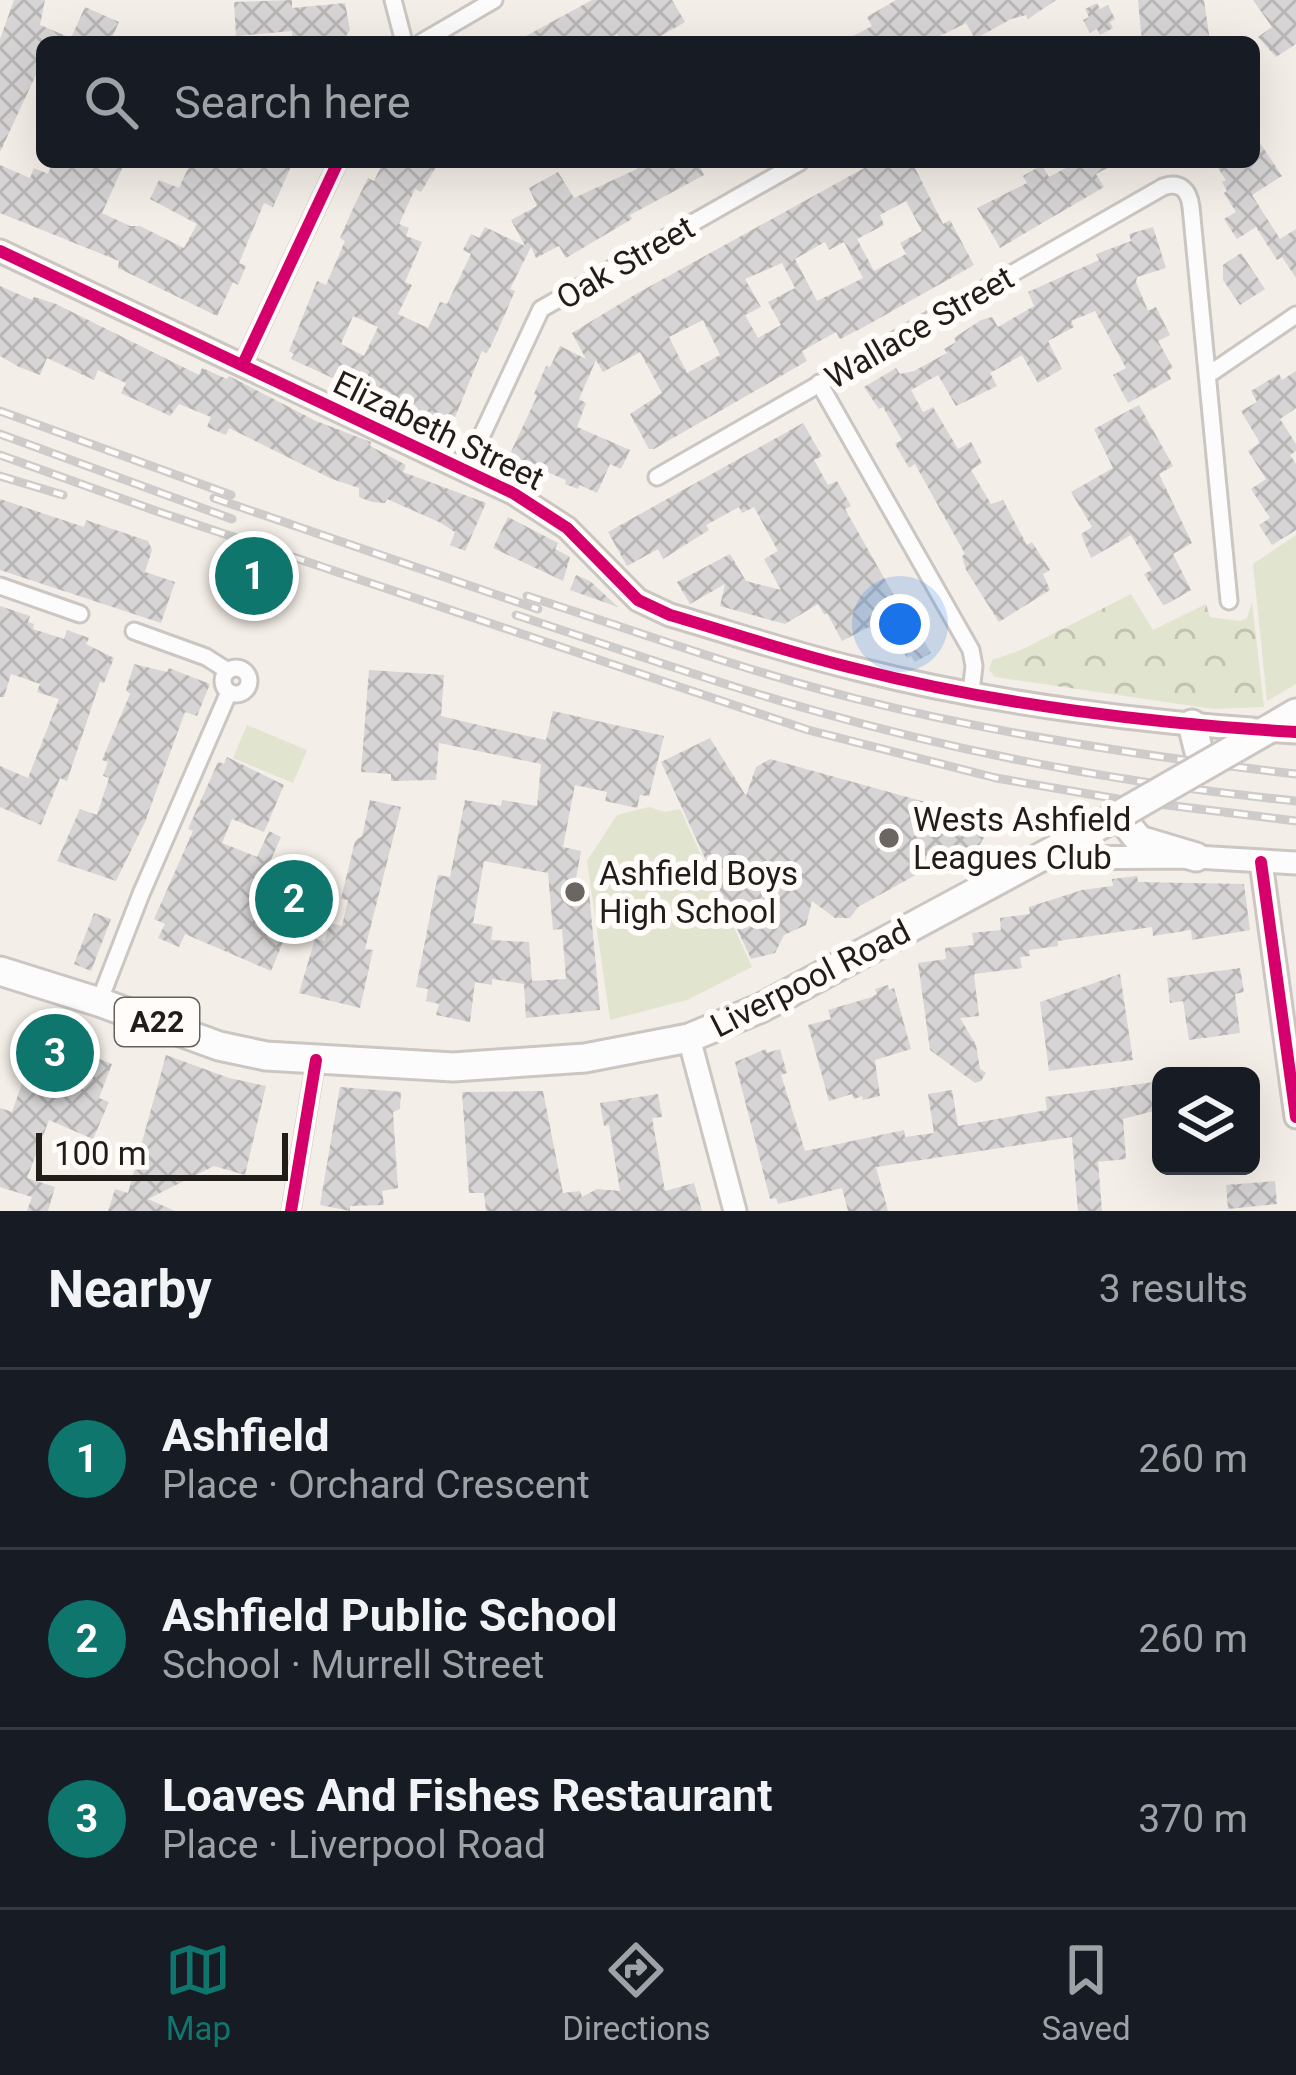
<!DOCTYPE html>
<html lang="en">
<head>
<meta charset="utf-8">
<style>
	body { margin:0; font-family:Roboto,sans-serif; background:#20242c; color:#f1f3f6 }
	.controls { position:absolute; right:36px; bottom:36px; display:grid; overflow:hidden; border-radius:18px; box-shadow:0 12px 48px #0002 }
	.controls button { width:108px; height:108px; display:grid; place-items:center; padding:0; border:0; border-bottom:3px solid #363941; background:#171b24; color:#f1f3f6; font:60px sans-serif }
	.scale { position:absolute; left:36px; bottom:30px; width:252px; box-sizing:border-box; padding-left:12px; border:6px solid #211d19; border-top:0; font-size:33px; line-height:42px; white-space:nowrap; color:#211d19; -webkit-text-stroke:9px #fffcfa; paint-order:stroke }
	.you { position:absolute; left:900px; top:624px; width:42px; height:42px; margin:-30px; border:9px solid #fff; border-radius:50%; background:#1a73e8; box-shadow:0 0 0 18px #1a73e833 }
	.badge { display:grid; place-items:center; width:78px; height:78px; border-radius:50%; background:#0f766e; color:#fff; font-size:39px; font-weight:700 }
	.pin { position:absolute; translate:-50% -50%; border:6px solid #fff; box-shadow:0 3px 12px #0006 }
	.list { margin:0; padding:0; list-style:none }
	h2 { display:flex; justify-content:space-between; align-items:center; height:156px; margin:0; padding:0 48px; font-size:51px }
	h2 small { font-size:39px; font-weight:400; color:#9ea1a6 }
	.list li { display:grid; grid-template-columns:78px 1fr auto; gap:36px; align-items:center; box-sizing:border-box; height:180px; padding:0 48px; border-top:3px solid #363941 }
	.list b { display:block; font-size:45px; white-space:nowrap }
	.list p { margin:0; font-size:39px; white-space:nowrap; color:#9ea1a6 }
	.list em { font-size:39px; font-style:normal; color:#9ea1a6 }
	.icon { flex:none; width:66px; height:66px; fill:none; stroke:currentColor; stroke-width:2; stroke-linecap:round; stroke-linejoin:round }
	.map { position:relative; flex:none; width:1296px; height:1211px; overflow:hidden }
	.search { position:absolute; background:#171b24; box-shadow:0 12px 48px #0002; left:36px; right:36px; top:36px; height:132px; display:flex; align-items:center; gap:30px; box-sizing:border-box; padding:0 42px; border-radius:18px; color:#9ea1a6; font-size:45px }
	.sheet { height:696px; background:#171b24 }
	nav { display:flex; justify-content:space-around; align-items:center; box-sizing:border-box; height:168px; border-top:3px solid #363941; background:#171b24; font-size:33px; color:#9ea1a6 }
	nav a { display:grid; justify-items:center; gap:6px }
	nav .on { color:#0f766e }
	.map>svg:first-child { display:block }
	.grass { fill:#e1e4cf }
	.forest { fill:url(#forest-crowns) }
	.building { fill:url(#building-cross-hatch); fill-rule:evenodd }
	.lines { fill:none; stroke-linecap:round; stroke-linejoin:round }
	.street-casing { stroke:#cbc6c2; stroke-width:21 }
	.secondary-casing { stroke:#cbc6c2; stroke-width:27 }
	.highway-casing { stroke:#cbc6c2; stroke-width:33 }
	.street { stroke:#fdfcfc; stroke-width:15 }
	.secondary { stroke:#fdfcfc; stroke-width:21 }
	.highway { stroke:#fdfcfc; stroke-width:27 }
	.rail-casing { stroke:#ceccca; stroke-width:9 }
	.rail { stroke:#fffcfa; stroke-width:4.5; stroke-dasharray:14; stroke-linecap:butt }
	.highway-bridge-casing { stroke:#cbc6c2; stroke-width:33; stroke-linecap:butt }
	.highway-bridge { stroke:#fdfcfc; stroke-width:27 }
	.cycleway-casing { stroke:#fffcfa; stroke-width:20 }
	.cycleway { stroke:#d6006c; stroke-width:12 }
	.poi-dot { fill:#6b6661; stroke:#fffcfa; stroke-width:4.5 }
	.labels { text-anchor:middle; stroke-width:12; stroke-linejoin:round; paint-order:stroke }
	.shield { fill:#fffcfa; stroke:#64605c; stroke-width:3 }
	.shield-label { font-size:30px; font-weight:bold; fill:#211d19 }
	.street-label { font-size:33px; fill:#211d19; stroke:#fffcfa }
	.poi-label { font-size:33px; fill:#211d19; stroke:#fffcfa; text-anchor:start }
</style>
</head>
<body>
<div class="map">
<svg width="1296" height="1211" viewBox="0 0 1296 1211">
	<defs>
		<pattern id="forest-crowns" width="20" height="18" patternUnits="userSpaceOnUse" patternTransform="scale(3)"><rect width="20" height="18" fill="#e1e4cf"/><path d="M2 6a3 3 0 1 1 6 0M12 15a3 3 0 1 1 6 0" fill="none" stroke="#c1c3b1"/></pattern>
		<pattern id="building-cross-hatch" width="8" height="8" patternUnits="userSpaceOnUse" patternTransform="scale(3)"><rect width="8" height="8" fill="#d6d4d4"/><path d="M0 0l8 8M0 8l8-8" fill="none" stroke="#b7b6b5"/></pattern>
	</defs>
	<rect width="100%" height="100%" fill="#f4eee8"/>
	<g class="grass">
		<path d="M1296,535V684L1267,701L1253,564Z"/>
		<path d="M247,725L307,750L293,783L233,758Z"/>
		<path d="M649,807L665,812L680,809L752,967L687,1000L610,1020L587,861L617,815Z"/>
	</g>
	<path class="forest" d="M1131,594L1153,630L1206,604L1210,617L1240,621L1247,618L1252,602L1264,707L1213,709L995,677L989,670L992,660L1021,650Z"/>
	<g class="building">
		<path d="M14,0H45L40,25L71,38L85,7L119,22L110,42H42V62L0,152V39Z"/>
		<path d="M292,0V8L345,3L350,30L346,36L292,40V31L236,36L234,2Z"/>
		<path d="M592,0H672L685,22L650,42H622L617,34L602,42H515Z"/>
		<path d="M896,0H1056L1028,19L1026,15L1011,19L975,39L966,23L928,42H842L872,26L867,17Z"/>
		<path d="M1138,0H1204L1210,41L1142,42Z"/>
		<path d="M1253,0H1296V44L1276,57L1258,37L1272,27Z"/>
		<path d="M1097,3L1100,9L1108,5L1115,19L1110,22L1113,28L1100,35L1097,29L1090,33L1083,20L1089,17L1085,9Z"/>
		<path d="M1254,134L1282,176L1252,195L1280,239L1296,229V278L1282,257L1277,260L1256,227L1237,239L1224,219L1236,212L1224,193L1227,191L1222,182L1226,180L1214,162H1254Z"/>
		<path d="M53,162H125L102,213L130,226H140L184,248L197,224L150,199L159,180L179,188L191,162H293L273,207L264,203L239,263L246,266L238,285L233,282L217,316L118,268L119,261L0,213V165L30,178L34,168L48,174Z"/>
		<path d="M383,162H439L421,192L415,189L399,224L409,228L406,236L422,242L405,282L412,285L398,314L428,328L440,302L447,304L471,254L463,250L471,234L479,238L485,227L525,246L511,220L537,206L529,188L558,172L574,198L637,169L635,166L642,162H698L704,175L630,215L632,219L566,258L559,246L536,258L531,247L510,289L515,291L491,346L486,353L482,351L451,427L415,410L412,417L386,405L391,393L342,370L337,380L291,359L294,354L289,351L317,281L326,285L345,241L340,238L354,206L368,178L374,181ZM353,316L378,327L364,356L341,344Z"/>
		<path d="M875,162H912L943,224L950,220L974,265L862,328L840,339L836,332L802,351L807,361L654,449H649L630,414L662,393L640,352L603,372L596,360L579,399L586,403L577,427L630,450L621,469L610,464L597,493L580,485L578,489L565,484L566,480L509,456L537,396L534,394L546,366L550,367L560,346L586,359L572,333L636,294ZM906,201L922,231L900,243L906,254L874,271L857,239L884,225L880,215ZM825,242L829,250L844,242L863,278L817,301L795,259ZM782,263L795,288L768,302L781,325L758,338L745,315L761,307L745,279ZM703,320L720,355L687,373L669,337Z"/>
		<path d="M1077,162H1119L1096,174L1104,187L1000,248L977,208L1027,183L1023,176L1042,165L1049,177Z"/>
		<path d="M1153,227L1166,268L1137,277L1136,282L1148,311L1156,307L1170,335L1158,341L1173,368L1167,371L1171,379L1128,403L1113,375L1126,368L1095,311L1071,321L1074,327L1048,341L1062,369L1038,383L1022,355L990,373L997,386L956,406L938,375L911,390L923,412L933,407L958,449L971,442L982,463L971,470L991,504L1003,500L1027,545L1032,542L1050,570L1043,574L1050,590L999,622L966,570L962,556L965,554L915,464L909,468L895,444L902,440L883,407L879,409L864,387L896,368L900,374L914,371L947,353L944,349L956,342L954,338L981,320L992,317L998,327L1034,306L1028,292L1099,260L1096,254L1131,241L1129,234Z"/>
		<path d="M1241,253L1265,289L1240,305L1223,280V265Z"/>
		<path d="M0,286L32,300L34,297L56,304L199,375L202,368L227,379L229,376L316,421L371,442L370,446L406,465L403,472L486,503L465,551L450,545L455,532L439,522L387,499L385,503L372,502L359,497V488L332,479L229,428L226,435L207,427L211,417L179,404L170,416L121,393L126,383L98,370L94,380L47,358L40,375L19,367L0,356Z"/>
		<path d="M1296,371V408L1280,419L1296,444V451L1290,455L1296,464V530L1272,545L1259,525L1270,518L1251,489L1266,479L1248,451L1260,443L1241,411L1257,402L1251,391L1279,374L1282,380Z"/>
		<path d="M1139,405L1173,466L1159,474L1192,543L1173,554L1191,590L1167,604L1163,605L1144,574L1152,570L1131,535L1091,558L1081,534L1092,527L1071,492L1113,468L1094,429Z"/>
		<path d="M803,423L822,456L814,460L828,485L837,481L851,506L845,509L883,576L898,602L904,598L919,625L916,626L931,653L915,662L911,656L907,658L895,638L880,646L869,627L842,641L827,613L824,614L818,604L785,624L720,606L725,584L690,604L677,582L730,554L746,581L781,590L764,559L778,551L754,507L742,513L739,507L706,525L709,530L663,559L658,549L627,566L608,532Z"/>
		<path d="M0,499L84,527L86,520L148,541L152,550L145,572L175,582L161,623L0,570Z"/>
		<path d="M508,517L558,543L555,549L570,557L563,581L493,548Z"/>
		<path d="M240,562L274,573L269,590L235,580Z"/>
		<path d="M576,575L590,581L618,607L570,590Z"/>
		<path d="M0,606L30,616L28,622L34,624L33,629L64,639L67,630L89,638L86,644L114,658L104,683L100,682L67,781L60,778L41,825L0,807V766L28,778L59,699L37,692L40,684L11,674L4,697H0Z"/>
		<path d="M134,664L167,672L169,668L210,684L197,716L185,712L145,822L116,881L57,861L80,809L97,815L109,778L103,776L108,762L102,760L130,694L126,690Z"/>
		<path d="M369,670L444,675L441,716L487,727L546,740L553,711L664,736L649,796L640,795L637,808L605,801L607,792L575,785L563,847L581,851L573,895L589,892L600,1010L526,1018L524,984L492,979V985L475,982L470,1022L436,1015L439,1004L426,1001L428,989L416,987L438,875L450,877L465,800L501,806L502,800L537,806L541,764L439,743L436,780L391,781V774L361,772ZM484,861L548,873L553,930L562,929L566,979L532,981L529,942L491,940L493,927L473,923Z"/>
		<path d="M710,738L746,796L756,767L770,759L972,815L982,821L986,834L979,846L964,848L858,907L850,918H835L812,901L806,925L784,935L775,953L751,959L661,762Z"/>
		<path d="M227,757L284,785L264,832L232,819L222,843L257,857L269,831L281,837L270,862L309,879L271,971L185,934L179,947L158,938L165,924L154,919L193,831L188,829L218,762L224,764Z"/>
		<path d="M370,800L401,807L365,949L373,950L360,1008L299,993L315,939L325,941L329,923L342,926L348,900L341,899L355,841L362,836Z"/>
		<path d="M1137,876L1138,882L1244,884L1250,930L1192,940L1191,930L1153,936L1152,927L1058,941V946L1029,950L1030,956L1020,957L1022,968L974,974L979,1016L960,1018L976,1045L980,1069L986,1073L981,1081L975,1083L930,1050L918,963L946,959L945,948L974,945L972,933L1001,930L1000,918L1030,914L1029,907L1082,890L1113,886L1112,879Z"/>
		<path d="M94,913L111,919L91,971L74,964Z"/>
		<path d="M1240,968L1244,992L1235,994L1240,1033L1189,1040L1183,1001L1170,1003L1167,978Z"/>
		<path d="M1120,974L1133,1060L1049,1071L1040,1002Z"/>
		<path d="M888,985L889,990L894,988L911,1049L875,1060L880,1096L863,1100L862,1096L854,1099L852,1094L829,1101L808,1025L831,1019L828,1010L872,997L877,994L875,989Z"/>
		<path d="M45,1018L77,1029L74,1038L81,1040L78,1050L112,1064L99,1098L109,1102L93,1139L49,1120L27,1178L55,1187L48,1211H27L32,1197L0,1187V1108L12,1112Z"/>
		<path d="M766,1049L767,1053L780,1049L787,1073L781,1075L805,1151L904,1130L905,1137L934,1133L928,1094L952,1090L958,1126L1047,1110L1045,1097L1161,1081V1109L1123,1119L1126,1159L1098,1162L1102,1211H1078L1072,1137L876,1167L888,1211H848L842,1188L778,1204L776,1198L770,1199L735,1062Z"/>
		<path d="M166,1055L229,1078L266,1086L245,1175L214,1166L148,1199L175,1211H108L115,1189L128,1193Z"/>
		<path d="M340,1087L401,1092L400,1109L393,1112L398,1188L382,1191L384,1205L350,1206V1211L320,1205Z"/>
		<path d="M543,1091L563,1193L580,1191L582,1197L597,1189L620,1191L609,1125L604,1126L600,1103L658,1094L662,1117L652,1118L665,1191L694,1183L702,1211H486L484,1193H469L462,1092Z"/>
		<path d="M1275,1181L1277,1204L1228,1209L1226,1185Z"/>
	</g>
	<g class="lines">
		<defs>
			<g id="street">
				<path d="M393,0L404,42"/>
				<path d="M422,42L494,0"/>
				<path d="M243,364L338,162"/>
				<path d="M1208,375L1296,315"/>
				<path d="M819,383L971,650L974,666L971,692"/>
				<path d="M466,469L541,309L800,162"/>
				<path d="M657,477L1163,187C1180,181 1189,190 1191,207L1229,601"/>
				<path d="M0,586L80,614"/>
				<path d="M134,631L206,657L228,671"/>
				<circle cx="236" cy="681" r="13"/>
				<path d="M99,1002L141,894L229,692"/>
				<path d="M291,1211L316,1060"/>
			</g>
			<g id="secondary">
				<path d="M0,251L513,493L567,528L638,600L670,615C732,633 794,654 857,669C994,704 1154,724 1296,732"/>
				<path d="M1044,858L1196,857L1296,863"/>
				<path d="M1261,862L1296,1117"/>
				<path d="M689,1038L735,1211"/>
			</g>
			<g id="highway">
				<path d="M1192,724L1199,752"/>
				<path d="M1267,730L1296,713"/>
				<path d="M0,971L99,1002L219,1046L266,1056L453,1067L585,1058L689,1038L761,1008L1119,815L1139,840L1196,857"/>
			</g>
		</defs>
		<use href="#street" class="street-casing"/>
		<use href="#secondary" class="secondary-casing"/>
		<use href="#highway" class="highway-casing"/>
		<use href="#street" class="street"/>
		<use href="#secondary" class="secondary"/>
		<use href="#highway" class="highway"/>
		<defs>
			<g id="rail">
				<path d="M0,411L231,495"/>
				<path d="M0,434L232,519"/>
				<path d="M0,455L159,512L808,730L996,778L1118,799L1296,821"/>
				<path d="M0,476L63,495"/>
				<path d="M214,498L538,609"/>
				<path d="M527,596C636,631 745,671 857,699C1001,735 1148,757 1296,774"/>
				<path d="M516,615C614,647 712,682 812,710C969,755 1134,785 1296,801"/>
			</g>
		</defs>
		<use href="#rail" class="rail-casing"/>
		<use href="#rail" class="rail"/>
		<defs>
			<path id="highway-bridge" d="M1119,815L1267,730"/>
		</defs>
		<use href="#highway-bridge" class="highway-bridge-casing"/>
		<use href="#highway-bridge" class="highway-bridge"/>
		<defs>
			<g id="cycleway">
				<path d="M0,251L513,493L567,528L638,600L670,615C732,633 794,654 857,669C994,704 1154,724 1296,732"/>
				<path d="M243,364L338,162"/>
				<path d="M1261,862L1296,1117"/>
				<path d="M291,1211L316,1060"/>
			</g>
		</defs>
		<use href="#cycleway" class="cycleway-casing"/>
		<use href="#cycleway" class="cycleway"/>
	</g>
	<g class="poi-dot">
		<circle cx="889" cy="838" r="12"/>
		<circle cx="575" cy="892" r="12"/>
	</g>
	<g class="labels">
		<rect class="shield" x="115" y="998" width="84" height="48" rx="9"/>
		<g class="shield-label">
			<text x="157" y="1032">A22</text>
		</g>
		<g class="street-label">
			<text transform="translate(625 262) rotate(-30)" y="12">Oak Street</text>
			<text transform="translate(919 327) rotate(-30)" y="12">Wallace Street</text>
			<text transform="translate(439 430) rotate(26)" y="12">Elizabeth Street</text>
			<text transform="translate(810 978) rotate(-27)" y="12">Liverpool Road</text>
		</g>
		<g class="poi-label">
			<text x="913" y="831">Wests Ashfield<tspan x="913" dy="38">Leagues Club</tspan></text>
			<text x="599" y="885">Ashfield Boys<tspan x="599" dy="38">High School</tspan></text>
		</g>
	</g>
</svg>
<div class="controls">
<button><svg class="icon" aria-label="layers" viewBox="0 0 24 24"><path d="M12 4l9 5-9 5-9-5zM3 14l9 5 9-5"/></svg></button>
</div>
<div class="scale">100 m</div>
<div class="you"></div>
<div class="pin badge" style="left:254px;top:576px">1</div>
<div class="pin badge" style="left:294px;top:899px">2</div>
<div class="pin badge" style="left:55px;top:1053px">3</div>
<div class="search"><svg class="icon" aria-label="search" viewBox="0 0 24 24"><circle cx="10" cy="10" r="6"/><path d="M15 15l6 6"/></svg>Search here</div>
</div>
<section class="sheet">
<h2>Nearby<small>3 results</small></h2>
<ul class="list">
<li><span class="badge">1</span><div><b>Ashfield</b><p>Place · Orchard Crescent</p></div><em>260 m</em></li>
<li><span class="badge">2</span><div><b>Ashfield Public School</b><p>School · Murrell Street</p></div><em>260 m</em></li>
<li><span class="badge">3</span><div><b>Loaves And Fishes Restaurant</b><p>Place · Liverpool Road</p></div><em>370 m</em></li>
</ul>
</section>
<nav>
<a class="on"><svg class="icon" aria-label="map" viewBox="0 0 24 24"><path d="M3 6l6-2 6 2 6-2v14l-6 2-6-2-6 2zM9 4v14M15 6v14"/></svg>Map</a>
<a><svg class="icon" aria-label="directions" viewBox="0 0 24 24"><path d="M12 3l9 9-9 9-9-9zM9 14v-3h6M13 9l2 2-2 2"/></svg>Directions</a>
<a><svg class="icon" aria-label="saved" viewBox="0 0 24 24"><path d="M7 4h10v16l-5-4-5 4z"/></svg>Saved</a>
</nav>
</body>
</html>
